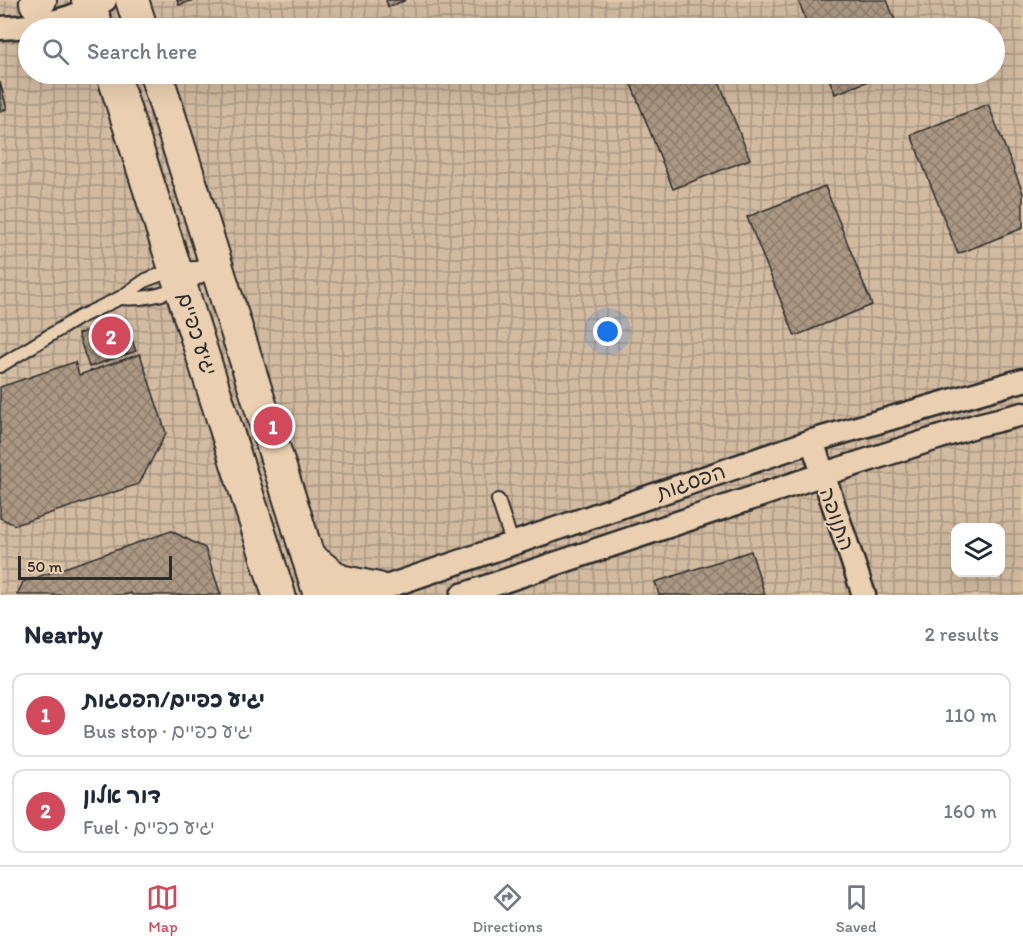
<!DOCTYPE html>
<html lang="en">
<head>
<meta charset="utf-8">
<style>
	body { margin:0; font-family:Itim,"Playpen Sans Hebrew",sans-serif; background:#f2f2f3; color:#1f2937 }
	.controls { position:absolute; right:18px; bottom:18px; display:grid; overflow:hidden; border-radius:12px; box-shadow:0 6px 24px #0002 }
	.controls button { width:54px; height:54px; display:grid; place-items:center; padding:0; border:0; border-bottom:2px solid #e0e1e3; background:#fff; color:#1f2937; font:30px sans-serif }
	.scale { position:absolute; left:18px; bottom:15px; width:154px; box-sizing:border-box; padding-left:6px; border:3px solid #2b2b2b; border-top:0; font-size:16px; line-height:21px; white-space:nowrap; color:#2b2b2b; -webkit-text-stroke:4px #ead0b1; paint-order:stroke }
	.you { position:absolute; left:608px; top:332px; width:21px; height:21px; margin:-15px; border:4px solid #fff; border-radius:50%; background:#1a73e8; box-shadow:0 0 0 9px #1a73e833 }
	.badge { display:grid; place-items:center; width:39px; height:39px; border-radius:50%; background:#d1495b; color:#fff; font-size:20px; font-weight:700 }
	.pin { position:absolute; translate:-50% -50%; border:3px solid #fff; box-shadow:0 2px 6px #0006 }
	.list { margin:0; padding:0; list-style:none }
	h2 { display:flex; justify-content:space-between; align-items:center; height:78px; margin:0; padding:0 24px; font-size:26px }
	h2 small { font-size:20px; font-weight:400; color:#747a83 }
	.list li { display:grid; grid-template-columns:39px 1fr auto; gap:18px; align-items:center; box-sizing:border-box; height:84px; margin:0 12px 12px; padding:0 12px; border:2px solid #e0e1e3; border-radius:12px }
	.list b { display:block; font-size:22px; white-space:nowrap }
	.list p { margin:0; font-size:20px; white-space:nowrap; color:#747a83 }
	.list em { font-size:20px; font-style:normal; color:#747a83 }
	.icon { flex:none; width:33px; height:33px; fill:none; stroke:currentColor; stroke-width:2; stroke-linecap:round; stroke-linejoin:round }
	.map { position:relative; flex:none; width:1023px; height:595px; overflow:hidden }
	.search { position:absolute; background:#fff; box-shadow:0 6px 24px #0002; left:18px; right:18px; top:18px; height:66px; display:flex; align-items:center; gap:15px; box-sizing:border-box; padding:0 21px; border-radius:33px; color:#747a83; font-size:22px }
	.sheet { height:270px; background:#fff }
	nav { display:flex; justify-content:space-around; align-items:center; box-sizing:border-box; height:84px; border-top:2px solid #e0e1e3; background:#fff; font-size:16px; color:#747a83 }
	nav a { display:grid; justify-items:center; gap:3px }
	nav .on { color:#d1495b }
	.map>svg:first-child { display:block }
	.industrial { fill:url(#industrial-grid); fill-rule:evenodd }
	.building { fill:url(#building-cross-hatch); stroke:#2b2b2b; stroke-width:1.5 }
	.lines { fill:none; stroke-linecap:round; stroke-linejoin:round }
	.lane-casing { stroke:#2b2b2b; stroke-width:16 }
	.street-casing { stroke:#2b2b2b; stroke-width:27 }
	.secondary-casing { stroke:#2b2b2b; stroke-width:36 }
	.lane { stroke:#ead0b1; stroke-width:12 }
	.street { stroke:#ead0b1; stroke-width:22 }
	.secondary { stroke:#ead0b1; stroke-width:32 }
	.labels { text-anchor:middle; stroke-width:4.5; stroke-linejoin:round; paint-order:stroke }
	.street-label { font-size:21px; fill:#2b2b2b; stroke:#ead0b1 }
</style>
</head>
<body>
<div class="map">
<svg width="1023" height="595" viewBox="0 0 1023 595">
	<defs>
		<pattern id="industrial-grid" width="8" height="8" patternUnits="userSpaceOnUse" patternTransform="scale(1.5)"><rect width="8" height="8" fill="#d1baa0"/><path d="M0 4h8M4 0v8" fill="none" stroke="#aa9783"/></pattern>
		<pattern id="building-cross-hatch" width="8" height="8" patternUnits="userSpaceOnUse" patternTransform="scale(1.5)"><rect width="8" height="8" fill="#aa9883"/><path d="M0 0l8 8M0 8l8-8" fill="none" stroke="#8b7c6b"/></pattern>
	</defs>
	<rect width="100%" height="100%" fill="#e2c9ac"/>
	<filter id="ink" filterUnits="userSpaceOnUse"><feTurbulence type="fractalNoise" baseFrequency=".0167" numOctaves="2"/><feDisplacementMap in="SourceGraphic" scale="12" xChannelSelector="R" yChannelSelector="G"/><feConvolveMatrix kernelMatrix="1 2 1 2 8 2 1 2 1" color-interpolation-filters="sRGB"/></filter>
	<g filter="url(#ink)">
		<path class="industrial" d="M0,0H1023V595H0ZM28,28H994V74H28ZM956,528H1000V572H956Z"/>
		<g class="building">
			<path d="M177,0H194L179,5Z"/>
			<path d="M386,0H406L388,7Z"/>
			<path d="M798,0H887L898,28H809Z"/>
			<path d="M627,74H716L750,159L673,189Z"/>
			<path d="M827,74H887L835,94Z"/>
			<path d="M0,82L7,109L0,111Z"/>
			<path d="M988,104L1023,193V228L958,254L911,135Z"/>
			<path d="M825,186L872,305L795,336L747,217Z"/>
			<path d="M124,318L136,351L89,367L78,334Z"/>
			<path d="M140,354L166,433L139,484L15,525L0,518V387L75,362L79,375Z"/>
			<path d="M171,531L205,548L221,595H132L131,593L125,595H17L23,582Z"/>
			<path d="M751,551L765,595H659L655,582Z"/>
		</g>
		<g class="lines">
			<defs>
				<g id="lane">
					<path d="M120,298C158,301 185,287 216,267"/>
					<path d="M0,366L78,318L120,298L146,280L176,269L216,267"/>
					<path d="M498,500L512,542"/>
				</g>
				<g id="street">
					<path d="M0,28C36,27 75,21 105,0"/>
					<path d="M812,441L864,595"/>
					<path d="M366,594L812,441L1023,380"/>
					<path d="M462,595L821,475L978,425L1023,414"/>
				</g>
				<g id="secondary">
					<path d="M88,0L97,28"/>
					<path d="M132,0L141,28"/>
					<path d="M36,3L40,0"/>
					<path d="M113,74L279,595"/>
					<path d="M156,74L320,595"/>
					<path d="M308,557L339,581L378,589"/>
				</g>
			</defs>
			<use href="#lane" class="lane-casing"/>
			<use href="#street" class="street-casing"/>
			<use href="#secondary" class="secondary-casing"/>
			<use href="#lane" class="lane"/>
			<use href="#street" class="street"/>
			<use href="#secondary" class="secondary"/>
		</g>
	</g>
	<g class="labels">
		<g class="street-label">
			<text transform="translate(197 334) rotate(72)" y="7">יגיע כפיים</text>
			<text transform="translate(691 482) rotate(-19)" y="7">הפסגות</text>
			<text transform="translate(837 519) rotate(70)" y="7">התנופה</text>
		</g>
	</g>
</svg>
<div class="controls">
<button><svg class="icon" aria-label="layers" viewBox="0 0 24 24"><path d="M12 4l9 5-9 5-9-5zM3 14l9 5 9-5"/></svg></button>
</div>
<div class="scale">50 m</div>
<div class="you"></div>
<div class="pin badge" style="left:273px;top:426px">1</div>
<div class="pin badge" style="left:111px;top:336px">2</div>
<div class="search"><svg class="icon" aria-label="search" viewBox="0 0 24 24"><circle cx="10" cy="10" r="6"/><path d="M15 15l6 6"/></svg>Search here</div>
</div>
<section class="sheet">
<h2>Nearby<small>2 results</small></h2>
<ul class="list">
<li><span class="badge">1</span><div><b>יגיע כפיים/הפסגות</b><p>Bus stop · יגיע כפיים</p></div><em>110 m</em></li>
<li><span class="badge">2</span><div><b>דור אלון</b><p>Fuel · יגיע כפיים</p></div><em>160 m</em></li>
</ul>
</section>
<nav>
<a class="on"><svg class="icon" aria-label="map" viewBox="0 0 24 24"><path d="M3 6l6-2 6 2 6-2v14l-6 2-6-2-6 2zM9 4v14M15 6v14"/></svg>Map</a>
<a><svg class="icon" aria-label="directions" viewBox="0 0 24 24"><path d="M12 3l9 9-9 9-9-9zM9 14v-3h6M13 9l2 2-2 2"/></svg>Directions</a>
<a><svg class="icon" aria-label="saved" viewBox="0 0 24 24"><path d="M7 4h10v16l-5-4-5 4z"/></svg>Saved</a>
</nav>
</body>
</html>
